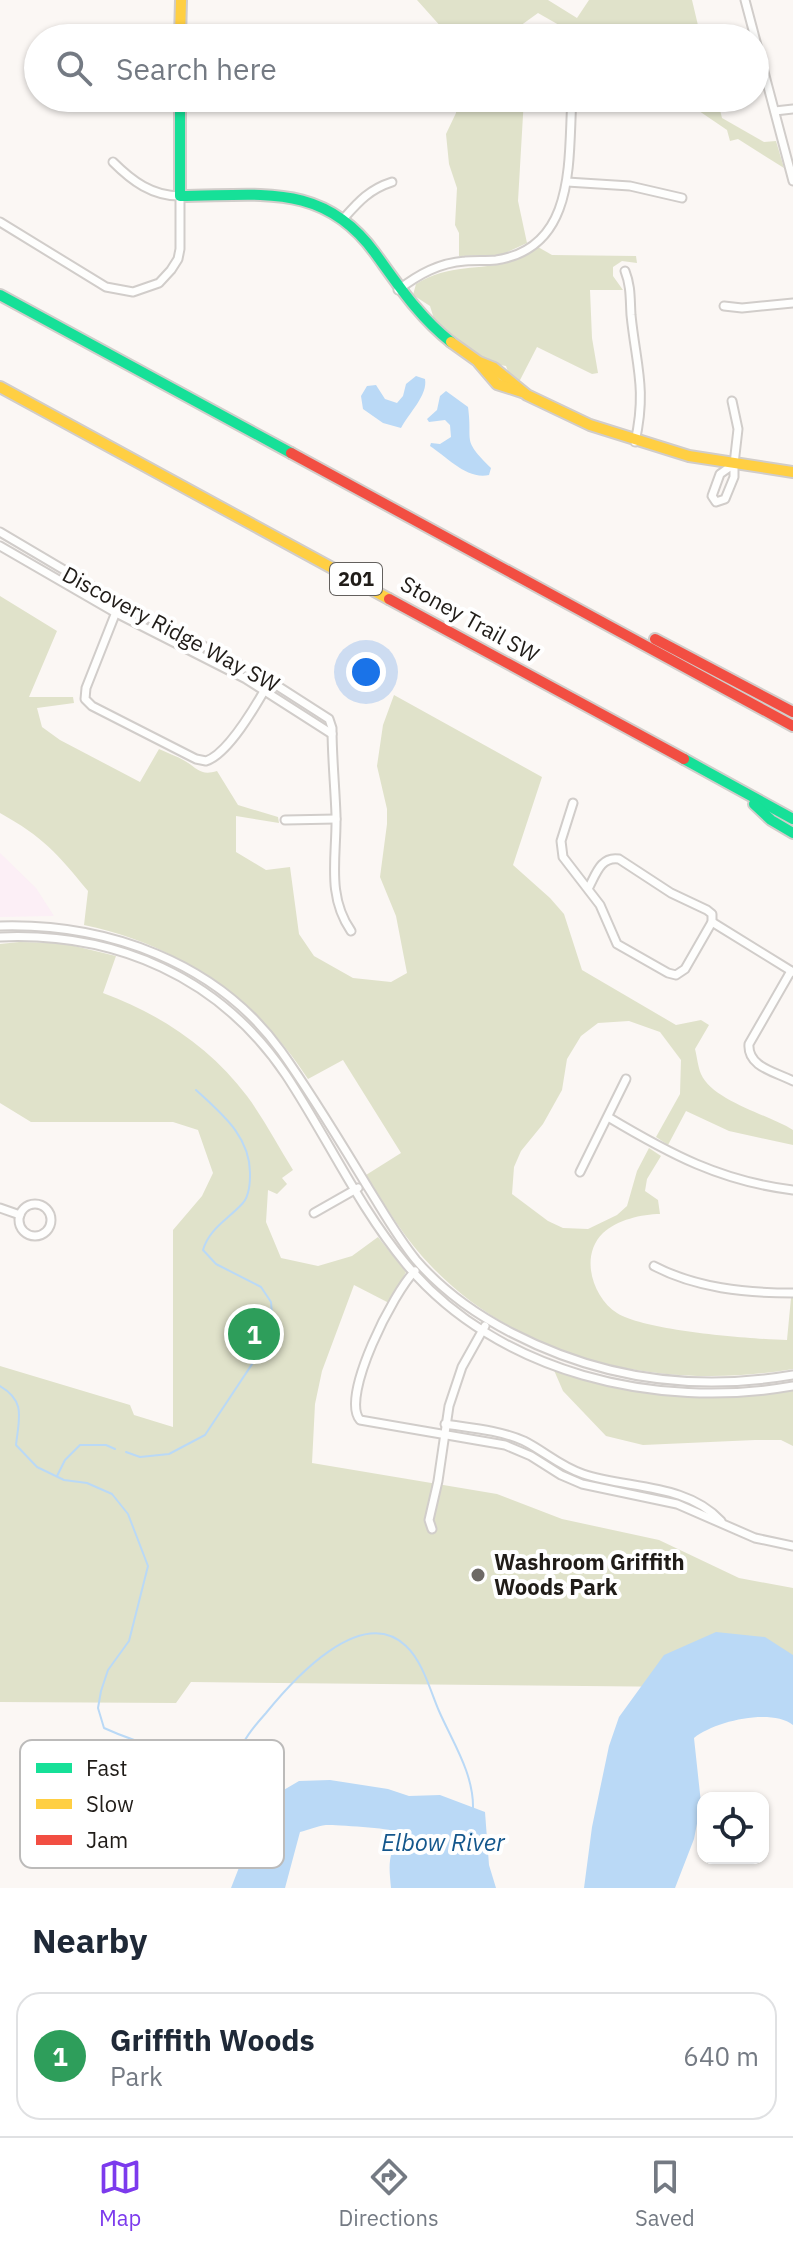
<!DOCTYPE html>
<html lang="en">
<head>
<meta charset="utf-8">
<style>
	body { margin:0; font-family:"IBM Plex Sans",sans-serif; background:#f6f6f7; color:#1f2937 }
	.controls { position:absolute; right:24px; bottom:24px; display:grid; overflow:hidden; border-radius:16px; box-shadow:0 2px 6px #0004 }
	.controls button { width:72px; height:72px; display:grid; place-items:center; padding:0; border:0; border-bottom:2px solid #e0e1e3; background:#fff; color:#1f2937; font:40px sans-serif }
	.you { position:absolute; left:366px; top:672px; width:28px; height:28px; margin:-20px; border:6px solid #fff; border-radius:50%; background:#1a73e8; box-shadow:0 0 0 12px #1a73e833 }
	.badge { display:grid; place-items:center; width:52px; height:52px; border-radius:50%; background:#7c3aed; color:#fff; font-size:26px; font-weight:700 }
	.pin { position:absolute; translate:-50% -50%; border:4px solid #fff; box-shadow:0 2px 8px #0006 }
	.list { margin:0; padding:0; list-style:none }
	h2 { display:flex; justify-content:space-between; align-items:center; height:104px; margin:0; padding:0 32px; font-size:34px }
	h2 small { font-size:26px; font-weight:400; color:#747a83 }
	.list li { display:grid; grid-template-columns:52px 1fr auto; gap:24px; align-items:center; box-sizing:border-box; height:128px; margin:0 16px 16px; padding:0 16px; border:2px solid #e0e1e3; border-radius:24px }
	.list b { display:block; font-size:30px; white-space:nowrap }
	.list p { margin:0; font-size:26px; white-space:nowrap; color:#747a83 }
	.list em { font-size:26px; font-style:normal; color:#747a83 }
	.icon { flex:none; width:44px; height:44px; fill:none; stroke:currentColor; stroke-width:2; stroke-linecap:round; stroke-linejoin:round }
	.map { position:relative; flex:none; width:793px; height:1888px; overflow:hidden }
	.search { position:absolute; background:#fff; box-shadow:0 2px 6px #0004; left:24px; right:24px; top:24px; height:88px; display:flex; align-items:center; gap:20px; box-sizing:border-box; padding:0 28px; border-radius:44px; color:#747a83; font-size:30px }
	.sheet { height:248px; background:#fff }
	nav { display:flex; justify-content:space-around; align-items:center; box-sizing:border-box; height:112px; border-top:2px solid #e0e1e3; background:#fff; font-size:22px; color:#747a83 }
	nav a { display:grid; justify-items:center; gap:4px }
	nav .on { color:#7c3aed }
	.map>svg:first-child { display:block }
	.commercial { fill:#fceff6 }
	.green { fill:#e0e2ca }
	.water { fill:#bad9f6 }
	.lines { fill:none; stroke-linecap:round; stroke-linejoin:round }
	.stream { stroke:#bad9f6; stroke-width:2 }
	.street-casing { stroke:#d1cdca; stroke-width:11 }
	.fast-casing { stroke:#d1cdca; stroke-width:14 }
	.slow-casing { stroke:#d1cdca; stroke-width:14 }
	.jam-casing { stroke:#d1cdca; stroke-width:14 }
	.street { stroke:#fefefd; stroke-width:7 }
	.fast { stroke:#16e098; stroke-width:10 }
	.slow { stroke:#ffcf43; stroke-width:10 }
	.jam { stroke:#f24e42; stroke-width:10 }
	.poi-dot { fill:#6d6965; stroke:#fff; stroke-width:3 }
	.labels { text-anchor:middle; stroke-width:8; stroke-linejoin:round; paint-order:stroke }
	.shield { fill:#fff; stroke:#63605d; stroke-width:2 }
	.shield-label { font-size:20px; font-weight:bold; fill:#201c18 }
	.street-label { font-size:22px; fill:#201c18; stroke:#fff }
	.poi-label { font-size:22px; font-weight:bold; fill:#201c18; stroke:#fff; text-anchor:start }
	.water-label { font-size:24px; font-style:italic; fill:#14578c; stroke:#fff }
	.key { fill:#fff; stroke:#bcbbba; stroke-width:2 }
	.key-label { font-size:22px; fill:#201c18 }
</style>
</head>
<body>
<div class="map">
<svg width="793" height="1888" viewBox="0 0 793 1888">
	<rect width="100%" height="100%" fill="#fbf7f4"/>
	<path class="commercial" d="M0,853L36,888L54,916L0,917Z"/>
	<g class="green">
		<path d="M417,0H548L577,18L589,0H692L701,38H574L559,25L538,13L520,26L522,38H451Z"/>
		<path d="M456,98H524L518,201L527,243L501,255L459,256V233L455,225L457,188L449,164L446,134L456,113Z"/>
		<path d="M680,98H717L722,118L764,142L776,141L784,168L738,139L730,141L727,130Z"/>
		<path d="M538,247L552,255L636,256L637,263L622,261L613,267V276L623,290H590L592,338L598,373L592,374L537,347L519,382L510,377L506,366L489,363L440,325L434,319L430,306L413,295L416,284C460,257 500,278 538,247Z"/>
		<path d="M0,596L57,631L29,697H73L74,703L37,708L42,727L60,740L140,782L159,749C167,753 177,756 185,761C198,769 201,776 217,771L238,805L278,817L279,823L236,816V852L266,870L290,867L299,934L314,956L353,978L391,982L407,973L396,916L380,877L387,824V809L377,766L383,725L394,695L542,777L513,865L550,898L564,914L582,970L676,1025L701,1020L709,1025L695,1049C697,1057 698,1067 701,1074C713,1101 767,1114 793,1130V1145L729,1131L686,1111L668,1145L656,1137L680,1094L681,1060L660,1032L629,1021L598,1023L581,1036L567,1059L562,1090L543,1124L521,1151L514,1167L512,1194L548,1221L563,1228L588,1229L617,1215L627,1206L637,1171L649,1148L661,1156L647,1179L645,1191L658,1200L660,1214C642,1214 617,1220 603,1233C579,1256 593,1298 617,1313C645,1331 751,1339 787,1340L791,1298H793V1369C666,1391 526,1363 433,1268C406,1241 386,1207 366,1175L401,1153L343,1060L308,1079C256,999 178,944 84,925L88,891C57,853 43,837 0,813Z"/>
		<path d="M19,942L62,943L116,956L103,993C160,1014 210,1047 247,1096C264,1119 278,1146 293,1170L282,1178L287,1184L277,1194L268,1190L266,1222L281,1258L318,1266L352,1256L378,1237L406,1272L389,1303L354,1285L322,1371L315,1404L312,1463L497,1494L562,1519L659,1540L739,1578L793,1588V1688L191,1682L176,1703L0,1702V1366L130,1405L134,1415L173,1427V1230L202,1196L213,1173L198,1130L173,1122H31L0,1103V944Z"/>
		<path d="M553,1368C631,1399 710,1403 793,1391V1446L781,1440H755L643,1445L606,1436L563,1391Z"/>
	</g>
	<g class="water">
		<path d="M416,376L425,379C428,395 409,413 401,428L383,423L363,409L361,396L367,386L376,385L385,399L397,403L403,396L406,384Z"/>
		<path d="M446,391L468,407C473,444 461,438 491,468L489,475C467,480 447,457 430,446L431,443L440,444L451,437L450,425L445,420L429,422L427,419L437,410L440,396Z"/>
		<path d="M716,1632L765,1637L793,1655V1725C771,1708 715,1721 694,1738L701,1803L694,1839L675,1888H584L592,1827L609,1746L619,1717L664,1655Z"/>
		<path d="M330,1780L388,1789L409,1796L440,1795L485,1812L489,1865L496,1888H391C390,1876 388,1863 392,1852C396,1843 398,1842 397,1832C390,1828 337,1825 326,1825C317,1826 308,1830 300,1832L285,1888H231L265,1801L299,1781Z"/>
	</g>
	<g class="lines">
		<g class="stream">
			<path d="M0,1386C26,1401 19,1418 16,1445L37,1467L64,1480L87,1483L112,1494L128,1514L148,1566L129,1641L108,1670L101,1691L98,1708L104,1728C150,1749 192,1756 242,1765"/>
			<path d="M126,1452L140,1457L169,1454L205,1435L268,1340L272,1315L271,1302L261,1287L216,1264L203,1250C209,1229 227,1220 242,1204C249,1197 250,1185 250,1175C251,1137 222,1114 196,1090"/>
			<path d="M57,1476L65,1460L80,1445H106L115,1449"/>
			<path d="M256,1825C245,1811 236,1759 244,1742C249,1732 258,1722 266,1713C292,1681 361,1603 406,1646C423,1662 430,1690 439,1711C453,1743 474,1774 473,1809"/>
		</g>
		<defs>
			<g id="street">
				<path d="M745,0L793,181"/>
				<path d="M775,111L793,109"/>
				<path d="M567,182L630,186L682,198"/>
				<path d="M344,218C359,201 370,189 392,182"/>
				<path d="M0,222L106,287L133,292L159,283L171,270L178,259L180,249V196C152,196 132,181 113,162"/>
				<path d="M625,271C631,286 630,299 631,315C636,365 647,389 635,442"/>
				<path d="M398,290C419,274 439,263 465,261C475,260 486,261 496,260C577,248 568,159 572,98"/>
				<path d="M724,306L742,308L793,303"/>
				<path d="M732,401L738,429L734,464"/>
				<path d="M734,464V477L725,499L716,502L712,496L720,474Z"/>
				<path d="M0,532L120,603L262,676L329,719L332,728C332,757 335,786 336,815C337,856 326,895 351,931"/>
				<path d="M0,546L116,613L246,679L332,734"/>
				<path d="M116,612L86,688L85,699L92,706L196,759L206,761C228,754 255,707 267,686"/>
				<path d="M573,803L561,841L563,857L600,905L617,944L668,973L676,975L685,969L712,922V914L707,910L671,893L619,859C601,856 596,874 589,887"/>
				<path d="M285,820L336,819"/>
				<path d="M712,922L793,972"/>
				<path d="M0,926C107,923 217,962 281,1051C313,1096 341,1143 369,1189C384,1213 398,1238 416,1260C442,1290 477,1315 512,1333C601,1379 694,1392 793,1375"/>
				<path d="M0,937C116,932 220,977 286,1075C327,1137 358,1206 406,1264C498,1374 657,1410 793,1386"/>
				<path d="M791,971L749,1044C747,1067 776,1072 793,1081"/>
				<path d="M608,1117C670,1154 720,1181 793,1190"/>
				<path d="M580,1172L626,1079"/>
				<circle cx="35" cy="1220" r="16"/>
				<path d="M0,1208L20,1215"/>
				<path d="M314,1213L358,1188"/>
				<path d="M654,1266C696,1288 745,1293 793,1293"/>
				<path d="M415,1271C394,1291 340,1397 360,1420L505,1445L531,1456L561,1475L582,1484L677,1504L755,1538L793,1546"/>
				<path d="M445,1424C471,1428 499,1430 524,1441C544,1451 561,1467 583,1474C628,1489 686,1483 721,1521"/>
				<path d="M432,1529L429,1520L438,1481L449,1406L462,1367L485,1326"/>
			</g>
			<g id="fast">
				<path d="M180,98V196C259,196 323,181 375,253C399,286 419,317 451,342"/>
				<path d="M0,295L291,453"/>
				<path d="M684,759L793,819"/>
				<path d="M754,804L771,820L793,833"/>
			</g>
			<g id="slow">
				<path d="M180,38L181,0"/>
				<path d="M451,342L479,362L494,368L527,395L590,425L689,456L793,472"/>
				<path d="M479,363L497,384L522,392"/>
				<path d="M0,387L389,599"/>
			</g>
			<g id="jam">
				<path d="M291,453L793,726"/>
				<path d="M389,599L684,759"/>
				<path d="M655,639L793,712"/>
			</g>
		</defs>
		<use href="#street" class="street-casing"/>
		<use href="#fast" class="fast-casing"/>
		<use href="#slow" class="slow-casing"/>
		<use href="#jam" class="jam-casing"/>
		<use href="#street" class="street"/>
		<use href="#fast" class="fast"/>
		<use href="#slow" class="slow"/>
		<use href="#jam" class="jam"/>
	</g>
	<circle class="poi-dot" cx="478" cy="1575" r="8"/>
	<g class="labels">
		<rect class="shield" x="330" y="563" width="52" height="32" rx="6"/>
		<g class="shield-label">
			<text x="356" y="586">201</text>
		</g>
		<g class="street-label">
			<text transform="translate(470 619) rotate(29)" y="8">Stoney Trail SW</text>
			<text transform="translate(171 629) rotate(28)" y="8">Discovery Ridge Way SW</text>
		</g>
		<g class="poi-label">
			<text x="494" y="1570">Washroom Griffith<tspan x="494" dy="25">Woods Park</tspan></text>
		</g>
		<g class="water-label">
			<text x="443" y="1851">Elbow River</text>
		</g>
	</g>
	<rect x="20" y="1740" width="264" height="128" rx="12" class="key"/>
	<rect x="36" y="1763" width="36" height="10" fill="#16e098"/>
	<rect x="36" y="1799" width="36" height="10" fill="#ffcf43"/>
	<rect x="36" y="1835" width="36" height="10" fill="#f24e42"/>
	<g class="key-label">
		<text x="86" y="1776">Fast</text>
		<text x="86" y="1812">Slow</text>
		<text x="86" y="1848">Jam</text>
	</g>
</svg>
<div class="controls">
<button><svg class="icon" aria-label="locate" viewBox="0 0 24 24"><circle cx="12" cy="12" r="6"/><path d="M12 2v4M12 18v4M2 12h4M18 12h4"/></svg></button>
</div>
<div class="you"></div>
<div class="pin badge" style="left:254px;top:1334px;background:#2e9e5b">1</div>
<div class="search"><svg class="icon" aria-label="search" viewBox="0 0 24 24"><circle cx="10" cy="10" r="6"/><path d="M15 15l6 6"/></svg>Search here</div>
</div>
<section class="sheet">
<h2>Nearby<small></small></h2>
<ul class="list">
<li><span class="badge" style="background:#2e9e5b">1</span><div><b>Griffith Woods</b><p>Park</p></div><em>640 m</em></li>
</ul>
</section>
<nav>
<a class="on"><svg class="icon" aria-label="map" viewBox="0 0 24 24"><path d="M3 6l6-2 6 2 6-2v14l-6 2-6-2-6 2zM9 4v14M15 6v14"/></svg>Map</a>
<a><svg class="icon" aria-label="directions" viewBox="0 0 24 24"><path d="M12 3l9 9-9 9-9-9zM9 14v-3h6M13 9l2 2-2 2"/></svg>Directions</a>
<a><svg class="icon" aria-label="saved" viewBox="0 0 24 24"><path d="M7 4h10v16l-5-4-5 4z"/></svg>Saved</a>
</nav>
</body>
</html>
